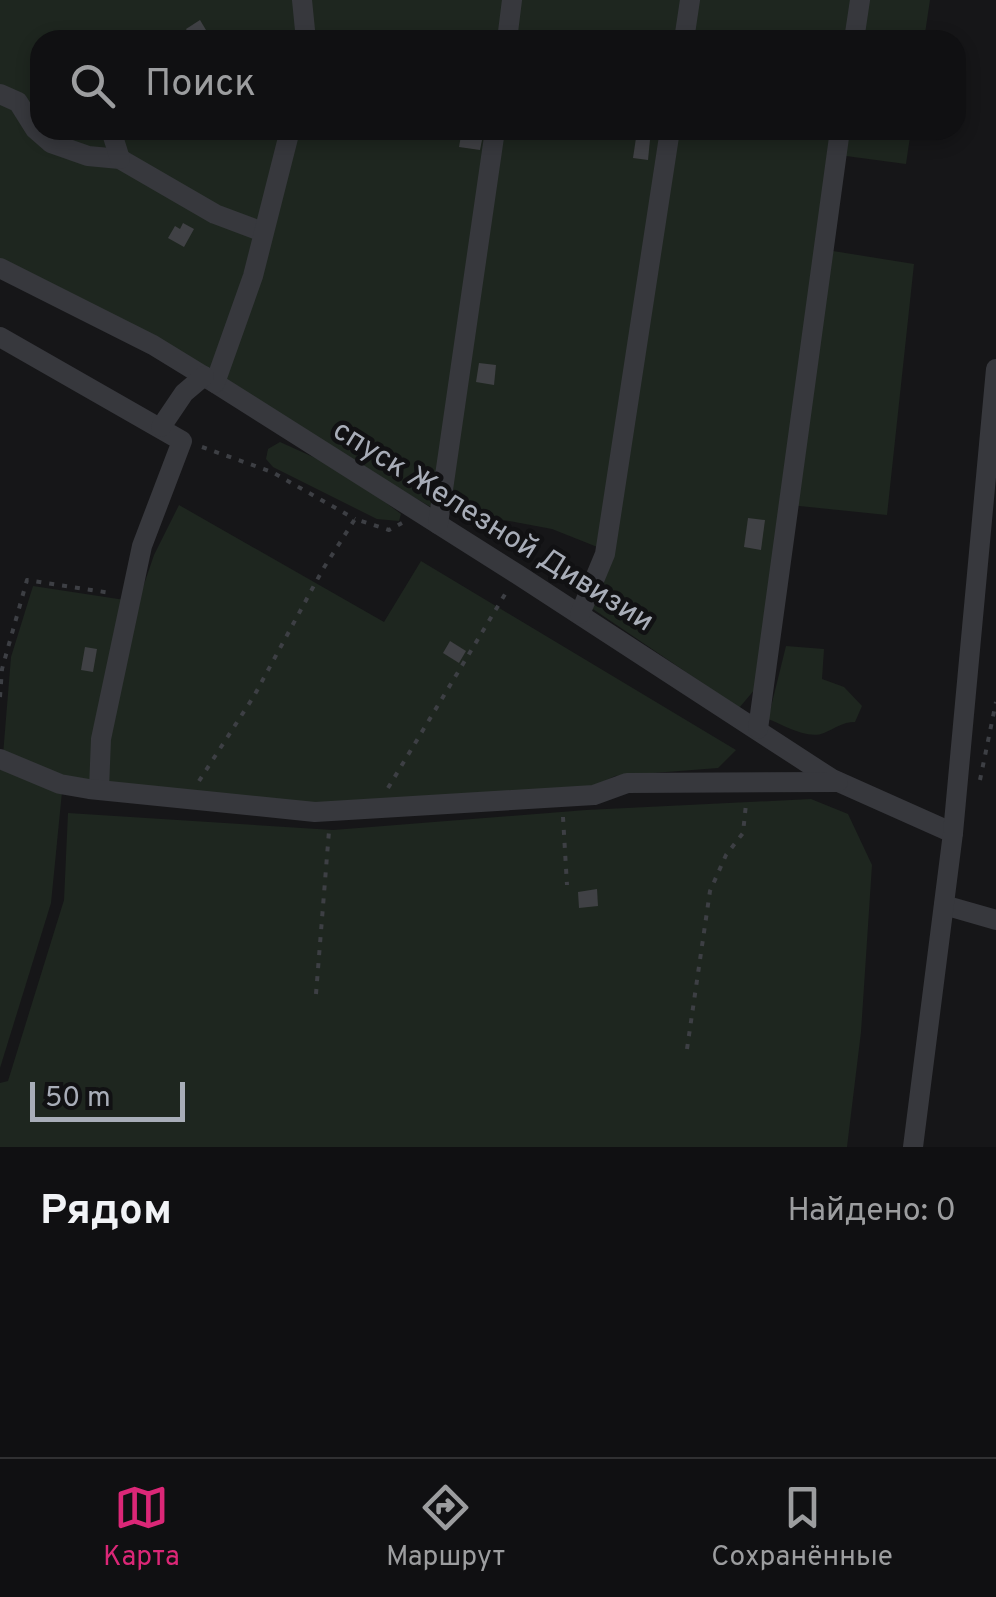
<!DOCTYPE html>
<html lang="ru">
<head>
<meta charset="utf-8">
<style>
	body { margin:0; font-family:Overpass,sans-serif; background:#19191b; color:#f1f3f6 }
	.scale { position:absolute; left:30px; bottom:25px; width:155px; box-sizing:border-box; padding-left:10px; border:5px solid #a8adb8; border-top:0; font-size:28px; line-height:35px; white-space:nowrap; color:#a8adb8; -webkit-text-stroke:8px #111113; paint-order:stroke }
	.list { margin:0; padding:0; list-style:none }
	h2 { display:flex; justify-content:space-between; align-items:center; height:130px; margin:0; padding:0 40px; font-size:42px }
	h2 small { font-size:32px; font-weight:400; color:#9c9d9f }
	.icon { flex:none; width:55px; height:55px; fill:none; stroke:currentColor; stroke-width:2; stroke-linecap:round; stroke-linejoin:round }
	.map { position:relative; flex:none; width:996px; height:1147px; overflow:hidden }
	.search { position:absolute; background:#101012; box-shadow:0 5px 15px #0003; left:30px; right:30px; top:30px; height:110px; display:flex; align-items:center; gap:25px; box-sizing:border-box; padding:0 35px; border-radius:30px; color:#9c9d9f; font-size:38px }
	.sheet { height:310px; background:#101012 }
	nav { display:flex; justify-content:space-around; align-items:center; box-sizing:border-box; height:140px; border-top:2px solid #303032; background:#101012; font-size:28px; color:#9c9d9f }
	nav a { display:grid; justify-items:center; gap:5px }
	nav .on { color:#db2777 }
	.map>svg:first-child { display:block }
	.green { fill:#1e261f }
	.building { fill:#404145 }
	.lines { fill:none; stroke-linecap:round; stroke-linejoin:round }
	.path { stroke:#3d3f44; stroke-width:4; stroke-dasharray:5 8; stroke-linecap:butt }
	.minor { stroke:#37383d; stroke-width:20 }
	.labels { text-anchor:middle; stroke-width:9; stroke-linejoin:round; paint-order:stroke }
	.street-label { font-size:30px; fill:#a8adb8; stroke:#111113 }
</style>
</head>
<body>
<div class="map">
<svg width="996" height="1147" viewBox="0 0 996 1147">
	<rect width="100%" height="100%" fill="#161618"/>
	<g class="green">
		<path d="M0,0H930L924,40H40V130H911L906,164L846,156L833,251L914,264L887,515L780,504L756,688L739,708L590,607L610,552L552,529L429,506L0,258Z"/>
		<path d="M280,442L342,470L401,514L399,521L377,519L273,467L266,459L268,449Z"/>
		<path d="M179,505L384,622L421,561L736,750L718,768L615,776L592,787L305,806L64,778L3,755L11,657L33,586L138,602L154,555Z"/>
		<path d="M786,646L824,649L822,679L844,687L862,706L855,722C842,722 836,728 824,733C807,740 784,725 768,719Z"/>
		<path d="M0,769L62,792L51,903L0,1068Z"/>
		<path d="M811,799L848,814L872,865L861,1032L847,1147H0V1083L8,1081L64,900L68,813L333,830L586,810Z"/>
	</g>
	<g class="building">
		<path d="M200,20L209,35L193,40L186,29Z"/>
		<path d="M462,130H484L480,150L459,147Z"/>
		<path d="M636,138L650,140L648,160L633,158Z"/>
		<path d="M183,223L194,229L184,247L168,238L175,226L180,229Z"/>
		<path d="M479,363L496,365L494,385L476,382Z"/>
		<path d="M748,518L765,520L761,550L744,547Z"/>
		<path d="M450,641L466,651L459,663L443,653Z"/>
		<path d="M85,647L97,649L93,672L81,670Z"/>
		<path d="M597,889L598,906L579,908L578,892Z"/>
	</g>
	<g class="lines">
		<g class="path">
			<path d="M202,447L272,472L355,519"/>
			<path d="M0,697L2,669L27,580L111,593"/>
			<path d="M980,780L996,702"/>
			<path d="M199,781L254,696L323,569L355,519L389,530L402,523"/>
			<path d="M388,788L507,591"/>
			<path d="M563,817L567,885"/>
			<path d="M316,994L329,831"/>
			<path d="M687,1049L710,891L726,855L743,833L746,804"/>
		</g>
		<g class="minor">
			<path d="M302,0L306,40"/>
			<path d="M507,40L512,0"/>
			<path d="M684,40L690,0"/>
			<path d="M854,40L860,0"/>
			<path d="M0,94L18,102L35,129L51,143L88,156L120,159L215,214L263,232"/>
			<path d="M111,130L120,159"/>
			<path d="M0,268L153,345L215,383L517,574L832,779L953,833"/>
			<path d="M0,337L182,441L142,546L101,739L99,789"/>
			<path d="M215,383L253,276L290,130"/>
			<path d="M161,427L184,393L204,376"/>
			<path d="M438,524L495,130"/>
			<path d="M580,614L605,554L670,130"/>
			<path d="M758,729L840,130"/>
			<path d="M0,759L60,784L89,789L315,812L594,795L627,783L838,782"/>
			<path d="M944,905L996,920"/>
			<path d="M913,1147L953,833L996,369"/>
		</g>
	</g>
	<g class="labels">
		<g class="street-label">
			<text transform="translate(494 525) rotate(32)" y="10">спуск Железной Дивизии</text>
		</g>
	</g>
</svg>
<div class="scale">50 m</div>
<div class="search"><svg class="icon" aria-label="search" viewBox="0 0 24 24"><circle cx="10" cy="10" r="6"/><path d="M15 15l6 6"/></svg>Поиск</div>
</div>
<section class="sheet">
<h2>Рядом<small>Найдено: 0</small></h2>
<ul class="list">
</ul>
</section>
<nav>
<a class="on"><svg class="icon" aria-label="map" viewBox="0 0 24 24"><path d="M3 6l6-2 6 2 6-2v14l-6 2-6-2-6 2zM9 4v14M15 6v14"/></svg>Карта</a>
<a><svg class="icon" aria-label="directions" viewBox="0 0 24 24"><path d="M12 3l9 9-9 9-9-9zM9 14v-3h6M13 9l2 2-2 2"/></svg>Маршрут</a>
<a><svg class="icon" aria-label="saved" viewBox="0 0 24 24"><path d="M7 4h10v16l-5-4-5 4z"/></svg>Сохранённые</a>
</nav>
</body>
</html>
